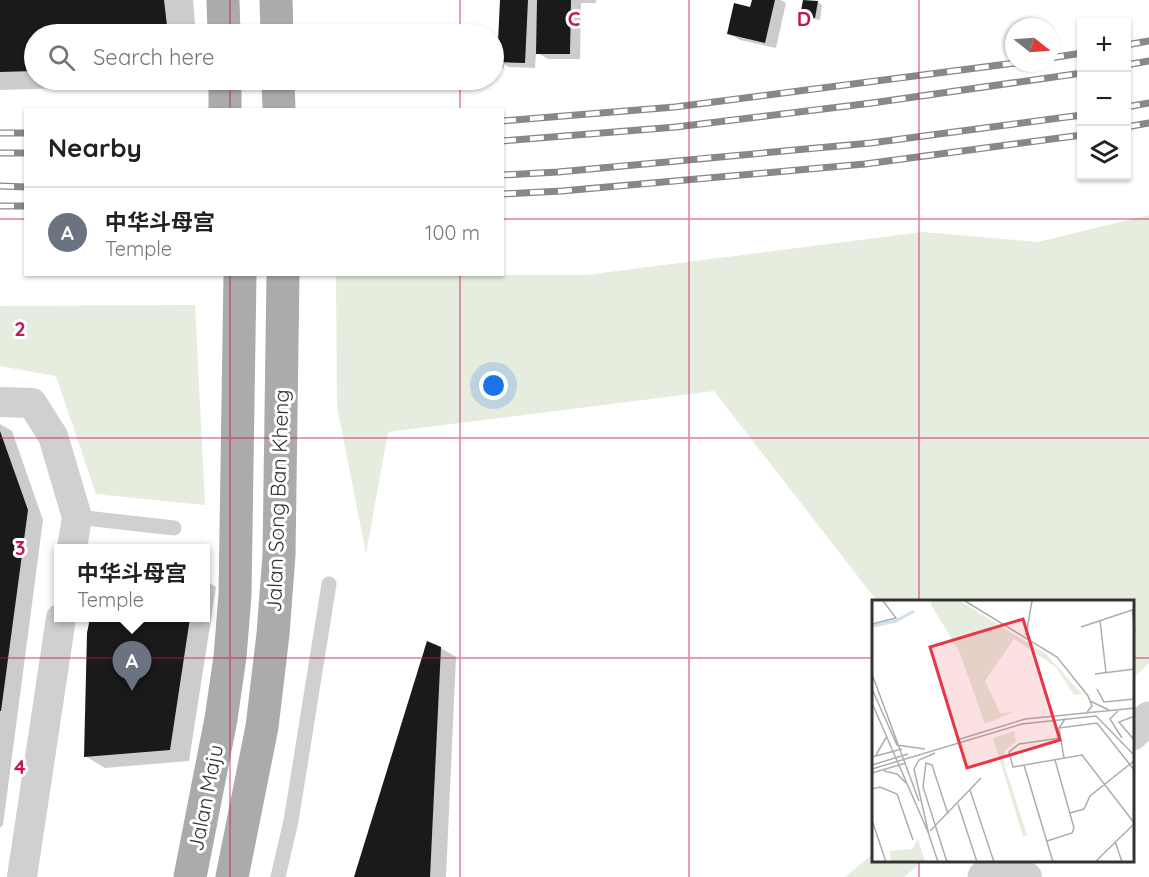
<!DOCTYPE html>
<html lang="en">
<head>
<meta charset="utf-8">
<style>
	body { margin:0; font-family:Quicksand,"Noto Sans SC",sans-serif; background:#f2f2f2; color:#222 }
	.controls { position:absolute; right:18px; top:18px; display:grid; overflow:hidden; border-radius:0px; box-shadow:0 2px 4px #0004 }
	.controls button { width:54px; height:54px; display:grid; place-items:center; padding:0; border:0; border-bottom:2px solid #e0e0e0; background:#fff; color:#222; font:30px sans-serif }
	.compass { position:absolute; left:1005px; top:18px; width:54px; height:54px; border-radius:50%; background:#fff; box-shadow:0 2px 4px #0004; rotate:107deg }
	.you { position:absolute; left:494px; top:386px; width:21px; height:21px; margin:-15px; border:4px solid #fff; border-radius:50%; background:#1a73e8; box-shadow:0 0 0 9px #1a73e833 }
	.badge { display:grid; place-items:center; width:39px; height:39px; border-radius:50%; background:#e83644; color:#fff; font-size:20px; font-weight:700 }
	.pin { position:absolute; translate:-50% -50px; filter:drop-shadow(0 2px 3px #0008) }
	.pin::after { content:''; position:absolute; top:32px; width:21px; height:18px; background:inherit; clip-path:polygon(0 0,100% 0,50% 100%) }
	.popup { position:absolute; left:54px; top:544px; width:156px; height:78px; box-sizing:border-box; display:grid; place-content:center; border-radius:0px; background:#fff; filter:drop-shadow(0 2px 4px #0005); font-size:20px; white-space:nowrap; color:#767676 }
	.popup b { font-size:22px; color:#222 }
	.popup::after { content:''; position:absolute; left:50%; top:100%; margin-left:-12px; border:12px solid transparent; border-top-color:#fff }
	.list { margin:0; padding:0; list-style:none }
	h2 { display:flex; justify-content:space-between; align-items:center; height:78px; margin:0; padding:0 24px; font-size:26px }
	h2 small { font-size:20px; font-weight:400; color:#767676 }
	.list li { display:grid; grid-template-columns:39px 1fr auto; gap:18px; align-items:center; box-sizing:border-box; height:90px; padding:0 24px; border-top:2px solid #e0e0e0 }
	.list b { display:block; font-size:22px; white-space:nowrap }
	.list p { margin:0; font-size:20px; white-space:nowrap; color:#767676 }
	.list em { font-size:20px; font-style:normal; color:#767676 }
	.icon { flex:none; width:33px; height:33px; fill:none; stroke:currentColor; stroke-width:2; stroke-linecap:round; stroke-linejoin:round }
	.map { position:relative; flex:none; width:1149px; height:877px; overflow:hidden }
	.search { position:absolute; background:#fff; box-shadow:0 2px 4px #0004; left:24px; top:24px; width:480px; height:66px; display:flex; align-items:center; gap:15px; box-sizing:border-box; padding:0 21px; border-radius:33px; color:#767676; font-size:22px }
	.panel { position:absolute; background:#fff; box-shadow:0 2px 4px #0004; left:24px; top:108px; width:480px; height:168px; border-radius:0px }
	.map>svg:first-child { display:block }
	.green { fill:#e6ecde }
	.shadow { fill:#0003 }
	.building { fill:#1a1a1a }
	.lines { fill:none; stroke-linecap:round; stroke-linejoin:round }
	.service { stroke:#d0d0d0; stroke-width:15 }
	.minor { stroke:#d0d0d0; stroke-width:30 }
	.tertiary { stroke:#d0d0d0; stroke-width:33 }
	.primary { stroke:#ababab; stroke-width:33 }
	.rail-casing { stroke:#888; stroke-width:7 }
	.rail { stroke:#fff; stroke-width:4.5; stroke-dasharray:14; stroke-linecap:butt }
	.grid { fill:none; stroke:#c2185b; stroke-width:1.5; stroke-opacity:0.55 }
	.labels { text-anchor:middle; stroke-width:6; stroke-linejoin:round; paint-order:stroke }
	.street-label { font-size:21px; fill:#333; stroke:#fff }
	.inset-river { fill:none; stroke:#cee2ee; stroke-width:3 }
	.inset-road { fill:none; stroke:#adadad; stroke-width:1.5 }
	.view { fill:#e83644; fill-opacity:0.15; stroke:#e83644; stroke-width:3 }
	.inset-edge { fill:none; stroke:#333; stroke-width:3 }
	.grid-label { font-size:20px; text-anchor:middle; font-weight:bold; fill:#c2185b; stroke:#fff; stroke-width:6; stroke-linejoin:round; paint-order:stroke }
</style>
</head>
<body>
<div class="map">
<svg width="1149" height="877" viewBox="0 0 1149 877">
	<rect width="100%" height="100%" fill="#fff"/>
	<g class="green">
		<path d="M1149,215V663L1133,678L1132,601H877L714,391L388,432L366,554L337,406L336,275H586L922,232L1038,242Z"/>
		<path d="M195,305L205,505L96,494L56,376L0,366V306Z"/>
		<path d="M873,854V860L923,861L904,877H845Z"/>
	</g>
	<g class="shadow">
		<path d="M0,0H193L196,34H34V80H201V84L0,90Z"/>
		<path d="M502,0H596V3H581L580,59H548L536,52L535,68L509,67L504,64V68H494V35L500,38Z"/>
		<path d="M753,0H781L786,3L776,48L740,40L729,34L751,8Z"/>
		<path d="M818,2L822,5L820,20L807,18L802,15Z"/>
		<path d="M0,424L12,431L43,520L3,825L0,828Z"/>
		<path d="M206,581L216,587L189,761L105,768L85,756L89,633L92,618H206Z"/>
		<path d="M441,648L456,657L446,877H356Z"/>
	</g>
	<g class="building">
		<path d="M0,0H164L168,34H34V71L0,72Z"/>
		<path d="M500,0H528L525,63L497,62Z"/>
		<path d="M537,0H571L570,54H536Z"/>
		<path d="M752,0H775L765,43L727,34L734,3L750,7Z"/>
		<path d="M803,0L818,1L815,18L800,16Z"/>
		<path d="M0,431L28,510L1,711H0Z"/>
		<path d="M90,618H190L170,750L84,757L87,633Z"/>
		<path d="M427,641L441,647L430,877H354Z"/>
	</g>
	<g class="lines">
		<g class="service">
			<path d="M77,517L174,528"/>
			<path d="M278,877L291,821L329,584"/>
		</g>
		<g class="minor">
			<path d="M0,402L32,403L53,436L77,517L72,548"/>
			<path d="M996,865L1027,877"/>
			<path d="M22,877L61,618"/>
		</g>
		<g class="tertiary">
			<path d="M1132,734L1149,718"/>
			<path d="M984,877L1001,860"/>
		</g>
		<g class="primary">
			<path d="M223,0L224,34"/>
			<path d="M276,0L277,34"/>
			<path d="M225,80V110"/>
			<path d="M278,80L279,110"/>
			<path d="M190,877L221,719L230,657L235,595L240,274"/>
			<path d="M232,877L262,727L273,634L279,555L283,274"/>
		</g>
		<defs>
			<g id="rail">
				<path d="M1126,45L1149,41"/>
				<path d="M1050,58L1082,53"/>
				<path d="M1126,65L1149,61"/>
				<path d="M1126,107L1149,103"/>
				<path d="M502,121L675,107L1015,63"/>
				<path d="M1126,127L1149,123"/>
				<path d="M0,133H26"/>
				<path d="M502,141L676,127L872,103L1082,73"/>
				<path d="M0,153H26"/>
				<path d="M502,175L558,172L871,143L1082,115"/>
				<path d="M0,186L26,187"/>
				<path d="M502,194L562,191L865,164L1082,135"/>
				<path d="M0,206H26"/>
			</g>
		</defs>
		<use href="#rail" class="rail-casing"/>
		<use href="#rail" class="rail"/>
	</g>
	<path class="grid" d="M230,0V34M460,0V34M689,0V877M919,0V601M230,80V110M460,80V110M0,219H26M502,219H1149M230,274V877M460,274V877M0,438H1149M0,658H873M1132,658H1149M919,860V877"/>
	<g class="labels">
		<g class="street-label">
			<text transform="translate(278 501) rotate(-88)" y="7">Jalan Song Ban Kheng</text>
			<text transform="translate(206 798) rotate(-79)" y="7">Jalan Maju</text>
		</g>
	</g>
	<g transform="translate(872 600)">
		<rect width="262" height="262" fill="#fff"/>
		<path d="M61,1H88L174,54L210,94L202,95L184,67L142,39L113,81L128,113L142,112L113,124L87,51L58,3ZM142,131L144,142L133,150L132,164L155,235L151,236L121,138ZM46,239L53,262H19L18,251L40,249Z" fill="#e6ecde"/>
		<path class="inset-river" d="M1,26L24,21L42,11"/>
		<path class="inset-road" d="M93,1L185,57L216,96L220,106L215,112M260,9L263,33M228,20L234,73M0,24L24,18L11,1M209,27L263,9M154,35L160,1M0,74L47,201M223,74L263,69M0,89L25,145L53,149M225,89L232,102L263,99M218,101L237,110M0,103L56,232M246,111L238,119L250,138M263,116L247,122L263,141M187,128L225,123L263,171M189,138L147,144L137,152L141,167L210,155L263,224M85,140L153,119L263,108M4,155L15,136M0,157L30,149M192,158L187,128L193,119M0,165L36,154M152,165L181,262M0,169L150,124L224,116L263,156M12,171L25,174L34,183M0,173L34,163M0,189L8,187L25,194L41,240M98,190L122,262M86,204L105,262M198,213L212,209L218,196L263,160M0,220L14,262M58,231L109,178M56,232L66,262M57,235L42,169L47,160L63,153M175,241L200,233L202,228L183,160M243,241L250,262M75,262L51,187L54,163L60,165L76,214M223,262L263,223"/>
		<path class="view" d="M151,19L188,140L95,168L58,47Z"/>
		<rect width="262" height="262" class="inset-edge"/>
	</g>
	<g class="grid-label">
		<text x="574" y="26">C</text>
		<text x="804" y="26">D</text>
		<text x="20" y="336">2</text>
		<text x="20" y="555">3</text>
		<text x="20" y="774">4</text>
	</g>
</svg>
<div class="controls">
<button>+</button>
<button>−</button>
<button><svg class="icon" aria-label="layers" viewBox="0 0 24 24"><path d="M12 4l9 5-9 5-9-5zM3 14l9 5 9-5"/></svg></button>
</div>
<svg class="compass" viewBox="-18 -18 36 36"><path d="M0-13l5 13h-10z" fill="#e53935"/><path d="M0 13l5-13h-10z" fill="#767676"/></svg>
<div class="you"></div>
<div class="pin badge" style="left:132px;top:691px;background:#6b7280">A</div>
<div class="popup"><b>中华斗母宫</b>Temple</div>
<div class="search"><svg class="icon" aria-label="search" viewBox="0 0 24 24"><circle cx="10" cy="10" r="6"/><path d="M15 15l6 6"/></svg>Search here</div>
<section class="panel">
<h2>Nearby<small></small></h2>
<ul class="list">
<li><span class="badge" style="background:#6b7280">A</span><div><b>中华斗母宫</b><p>Temple</p></div><em>100 m</em></li>
</ul>
</section>
</div>
</body>
</html>
